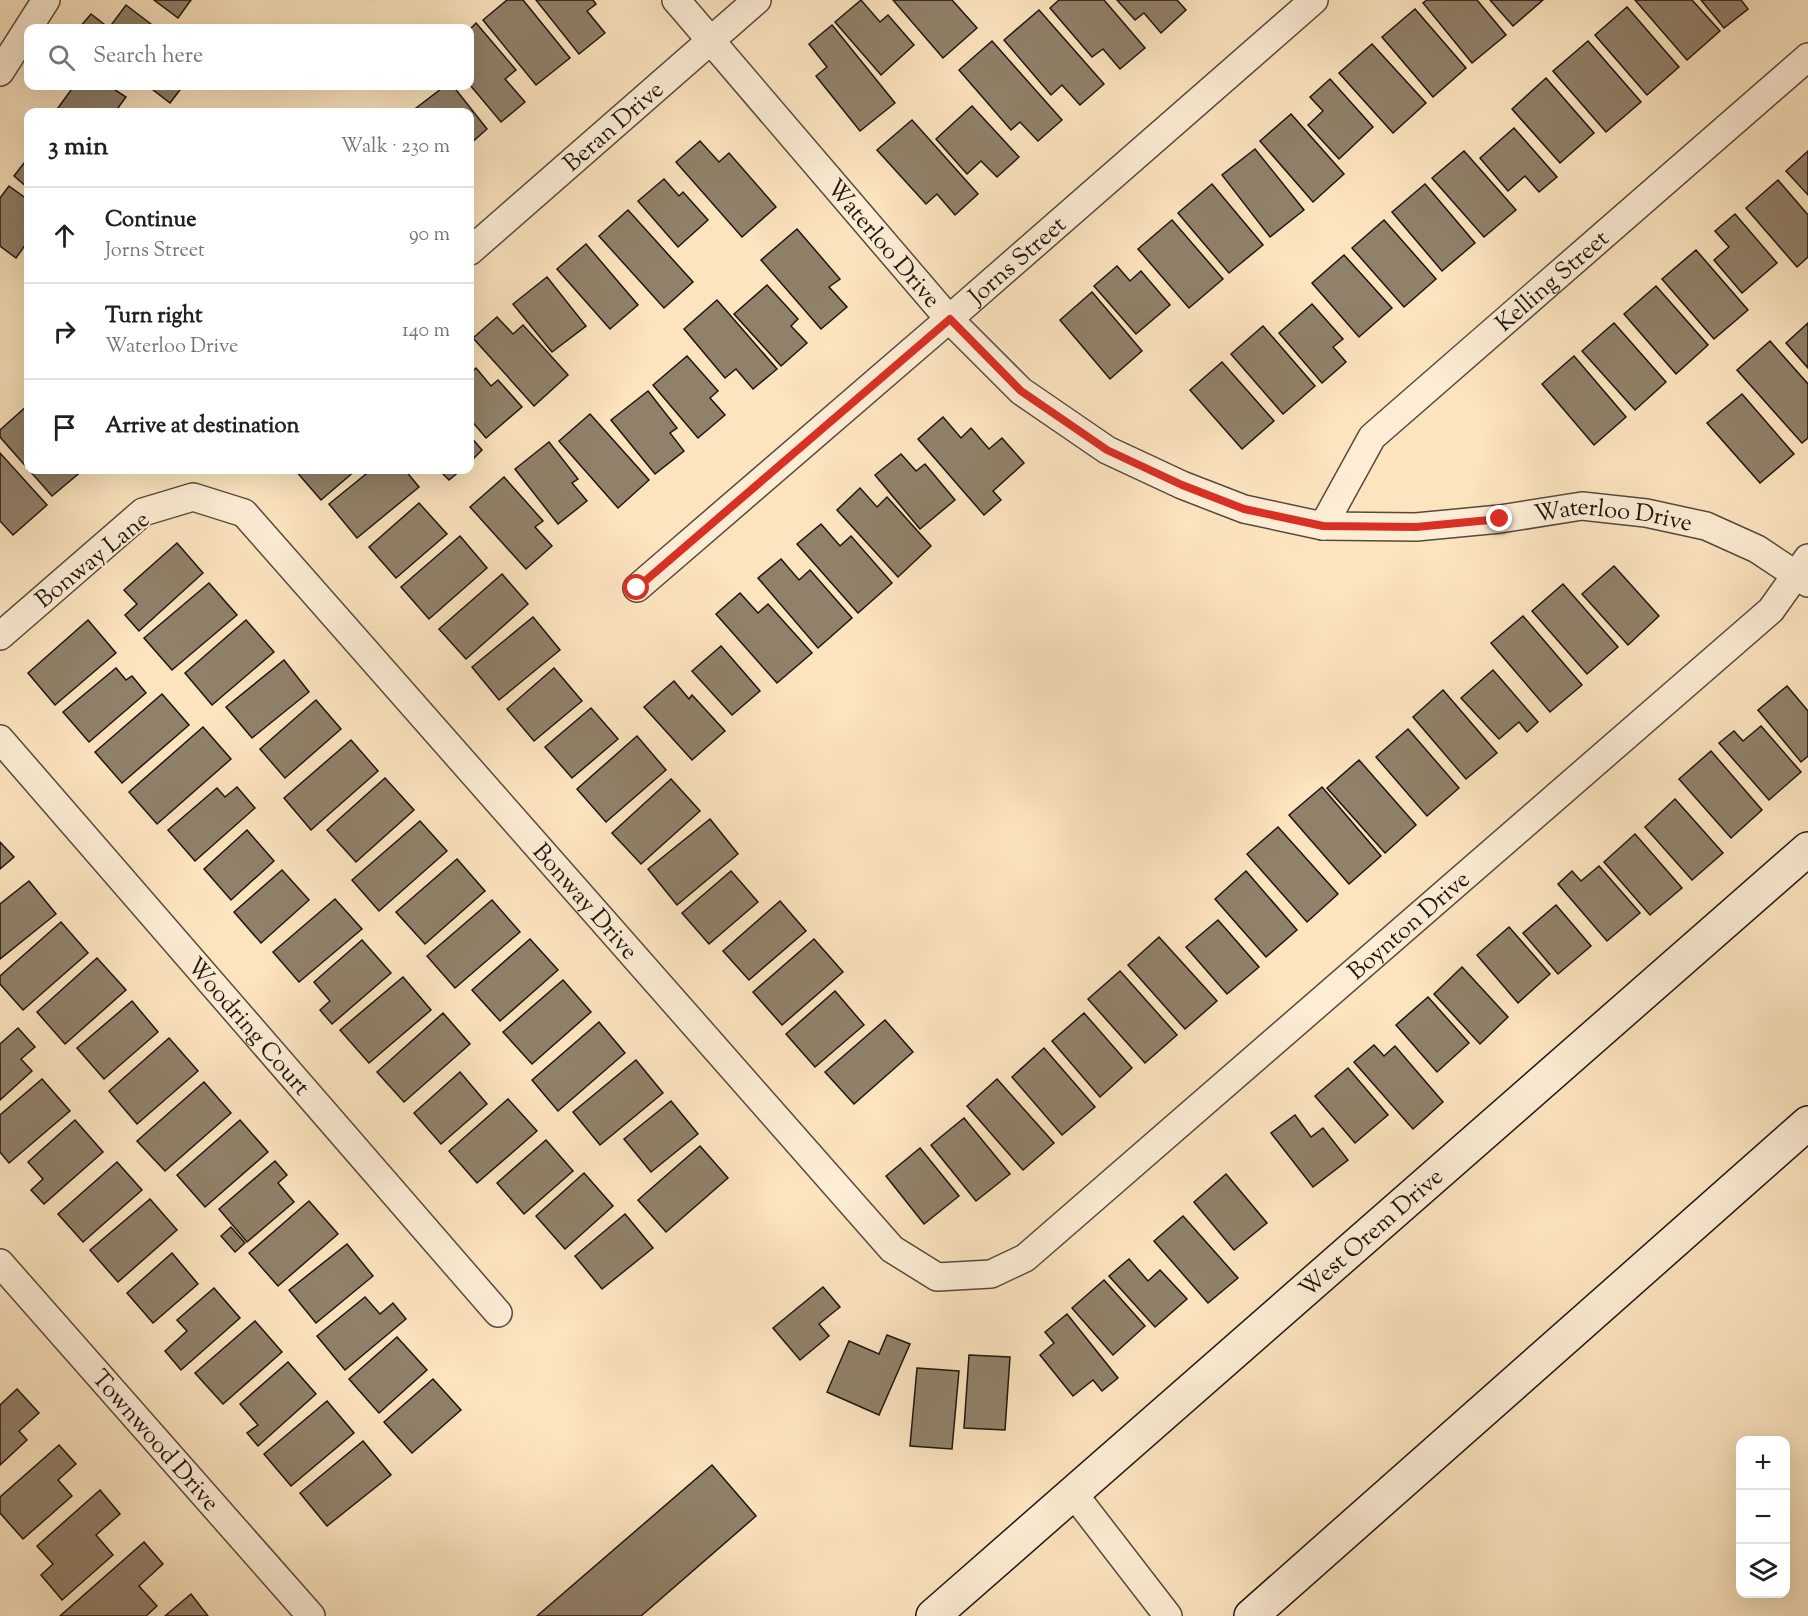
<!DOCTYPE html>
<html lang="en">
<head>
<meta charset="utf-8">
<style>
	body { margin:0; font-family:"Sorts Mill Goudy",serif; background:#f2f2f2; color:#202124 }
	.controls { position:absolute; right:18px; bottom:18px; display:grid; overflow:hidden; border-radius:12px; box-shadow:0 6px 24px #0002 }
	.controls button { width:54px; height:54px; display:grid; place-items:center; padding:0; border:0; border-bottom:2px solid #e0e0e0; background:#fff; color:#202124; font:30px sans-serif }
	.stop { position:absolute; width:18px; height:18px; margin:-14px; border:4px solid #d93025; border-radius:50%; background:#fff }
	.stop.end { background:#d93025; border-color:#fff; box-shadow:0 2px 6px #0008 }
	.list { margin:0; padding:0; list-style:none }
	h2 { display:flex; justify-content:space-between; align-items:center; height:78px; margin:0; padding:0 24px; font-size:26px }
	h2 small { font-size:20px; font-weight:400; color:#757577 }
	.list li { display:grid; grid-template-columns:39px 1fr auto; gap:18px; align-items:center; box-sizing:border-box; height:96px; padding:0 24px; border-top:2px solid #e0e0e0 }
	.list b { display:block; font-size:22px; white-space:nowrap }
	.list p { margin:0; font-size:20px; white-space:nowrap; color:#757577 }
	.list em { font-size:20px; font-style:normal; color:#757577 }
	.icon { flex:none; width:33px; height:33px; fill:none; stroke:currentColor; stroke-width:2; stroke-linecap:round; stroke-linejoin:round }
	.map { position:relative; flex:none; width:1808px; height:1616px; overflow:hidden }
	.search { position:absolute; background:#fff; box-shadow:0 6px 24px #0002; left:24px; top:24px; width:450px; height:66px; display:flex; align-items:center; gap:15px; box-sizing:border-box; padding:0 21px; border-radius:12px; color:#757577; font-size:22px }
	.panel { position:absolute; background:#fff; box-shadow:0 6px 24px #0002; left:24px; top:108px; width:450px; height:366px; border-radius:12px }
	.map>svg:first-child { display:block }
	.building { fill:#91816a; stroke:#1e160e; stroke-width:1.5 }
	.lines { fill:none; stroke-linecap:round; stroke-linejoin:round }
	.street-casing { stroke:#564a3a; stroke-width:30 }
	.secondary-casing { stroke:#1e160e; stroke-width:36 }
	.street { stroke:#fdedd5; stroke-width:27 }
	.secondary { stroke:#fdedd5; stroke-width:33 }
	.route { stroke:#d93025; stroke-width:8 }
	.labels { text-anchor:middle; stroke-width:4.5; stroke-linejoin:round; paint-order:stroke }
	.street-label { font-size:24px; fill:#1e160e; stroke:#fdedd5 }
</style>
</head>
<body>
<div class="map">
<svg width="1808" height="1616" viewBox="0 0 1808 1616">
	<rect width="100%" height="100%" fill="#fce4bf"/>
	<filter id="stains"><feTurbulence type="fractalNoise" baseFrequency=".00333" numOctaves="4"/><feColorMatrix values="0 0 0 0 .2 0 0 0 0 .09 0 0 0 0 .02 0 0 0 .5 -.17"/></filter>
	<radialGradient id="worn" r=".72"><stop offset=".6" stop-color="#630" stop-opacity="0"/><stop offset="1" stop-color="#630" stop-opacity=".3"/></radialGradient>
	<g class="building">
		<path d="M154,0H191L178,18Z"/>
		<path d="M507,0H523L570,58L536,85L483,20Z"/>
		<path d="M536,0H593L596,4L587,11L605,33L579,54Z"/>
		<path d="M861,0L880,22L888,15L914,45L881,75L835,22Z"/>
		<path d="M893,0H952L977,28L943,58Z"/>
		<path d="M1059,0H1104L1145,48L1120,69L1103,49L1092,57L1050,8Z"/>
		<path d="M1117,0H1177L1186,10L1161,33L1144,13L1135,20Z"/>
		<path d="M1427,0H1477L1506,35L1472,63L1423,3Z"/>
		<path d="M1490,0H1543L1513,26Z"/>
		<path d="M1635,0H1692L1720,31L1687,60Z"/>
		<path d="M1701,0H1741L1748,9L1724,28Z"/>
		<path d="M126,5L156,28H79L91,14L109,28Z"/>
		<path d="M1627,7L1679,67L1647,95L1595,35Z"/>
		<path d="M1415,9L1466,68L1433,97L1382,37Z"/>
		<path d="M1039,10L1104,84L1080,105L1062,85L1051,95L1004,40Z"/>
		<path d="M476,23L516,70L505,79L525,102L501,122L470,85V29Z"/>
		<path d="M832,25L895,103L860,131L816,76L827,67L809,44Z"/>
		<path d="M992,41L1062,120L1038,141L1020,122L1011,130L959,70Z"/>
		<path d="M1588,41L1641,102L1606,132L1553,71Z"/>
		<path d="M1372,44L1426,103L1393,133L1339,73Z"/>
		<path d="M1546,78L1594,133L1560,163L1512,109Z"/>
		<path d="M1330,79L1373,127L1339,159L1308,125L1323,111L1310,97Z"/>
		<path d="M74,86H109L126,97L115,112H55Z"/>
		<path d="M148,86H183L170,103Z"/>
		<path d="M445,86H453L487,129L470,144V112H420L416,108Z"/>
		<path d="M972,106L1019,157L997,177L981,161L967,174L936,139Z"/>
		<path d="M1291,114L1344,174L1313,202L1260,141Z"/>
		<path d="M912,120L978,194L955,215L937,194L926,204L877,150Z"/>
		<path d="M1514,128L1557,177L1539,192L1525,176L1508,191L1480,158Z"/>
		<path d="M700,141L719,162L729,153L776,207L742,237L676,162Z"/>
		<path d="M1255,149L1304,210L1270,237L1222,175Z"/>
		<path d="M1464,151L1516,210L1484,237L1432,178Z"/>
		<path d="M1808,151V195L1786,171Z"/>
		<path d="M28,158V188L14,176Z"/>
		<path d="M664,179L679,196L683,192L708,220L678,247L638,201Z"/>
		<path d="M1778,180L1808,215V257L1797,267L1746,208Z"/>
		<path d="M1212,184L1263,245L1229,273L1178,213Z"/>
		<path d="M1425,184L1475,243L1442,271L1392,212Z"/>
		<path d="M9,186L28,200V241L16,258L0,246V198Z"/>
		<path d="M628,210L693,282L664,308L599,236Z"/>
		<path d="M1735,214L1777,263L1742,293L1714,260L1729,247L1715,231Z"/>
		<path d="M1172,220L1223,279L1189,308L1138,249Z"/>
		<path d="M1384,220L1436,279L1404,307L1352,248Z"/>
		<path d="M797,229L840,279L829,287L847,307L821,329L761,260Z"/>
		<path d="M586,244L638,305L610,329L557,269Z"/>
		<path d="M1696,250L1748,310L1714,339L1662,279Z"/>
		<path d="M1344,255L1392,308L1359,337L1312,283Z"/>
		<path d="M1117,266L1130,281L1141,271L1170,305L1136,334L1094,286Z"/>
		<path d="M547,277L586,326L552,352L513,304Z"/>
		<path d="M767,285L798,319L791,326L807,343L781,366L734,314Z"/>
		<path d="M1656,286L1708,345L1676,374L1624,314Z"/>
		<path d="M1092,292L1142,351L1110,379L1060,320Z"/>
		<path d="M717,300L777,369L753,389L736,369L725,378L684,329Z"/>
		<path d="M1312,304L1343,339L1333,347L1346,362L1322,383L1279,333Z"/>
		<path d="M497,317L513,334L523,325L568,375L534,406L473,338Z"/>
		<path d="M1614,323L1666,382L1635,410L1582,351Z"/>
		<path d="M1808,323V368L1786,343Z"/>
		<path d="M1263,326L1315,386L1283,414L1231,354Z"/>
		<path d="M1770,341L1808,384V438L1802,443L1737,370Z"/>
		<path d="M687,356L718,391L710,398L725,415L698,438L653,385Z"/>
		<path d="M1574,356L1626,417L1594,445L1542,384Z"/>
		<path d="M1222,362L1274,421L1242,449L1190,390Z"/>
		<path d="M476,368L491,386L498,380L522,407L486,438L470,419V374Z"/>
		<path d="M648,391L677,428L670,433L684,451L655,474L611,420Z"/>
		<path d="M1742,394L1794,454L1760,483L1707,423Z"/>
		<path d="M27,406L28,470H83L52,496L0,437V430Z"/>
		<path d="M590,414L649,480L618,508L559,441Z"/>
		<path d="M943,417L961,438L971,428L989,449L1002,438L1024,463L993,491L1001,500L984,515L918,439Z"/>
		<path d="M470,436L482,450L470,462Z"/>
		<path d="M549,442L578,479L572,483L587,501L558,524L515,469Z"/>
		<path d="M0,453L47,505L13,535L0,521Z"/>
		<path d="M901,454L916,471L925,464L955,500L920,529L875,475Z"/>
		<path d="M295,470H356L321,500Z"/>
		<path d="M371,470H405L419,487L357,538L329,504Z"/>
		<path d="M439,470H461L449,480Z"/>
		<path d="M504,477L543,521L535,527L552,546L526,569L470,507Z"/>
		<path d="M860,488L877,507L887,497L931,546L898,577L837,510Z"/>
		<path d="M419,503L447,534L396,578L369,547Z"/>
		<path d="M821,524L840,546L851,536L892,583L858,613L797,544Z"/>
		<path d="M460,536L487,568L429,619L401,587Z"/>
		<path d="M177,543L203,573L139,631L125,615L137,604L124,590Z"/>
		<path d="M781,559L799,580L810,570L852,618L818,648L758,578Z"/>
		<path d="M1614,566L1659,616L1628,645L1582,594Z"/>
		<path d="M502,574L528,604L466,659L439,629Z"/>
		<path d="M209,583L237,615L172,670L144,638Z"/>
		<path d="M1563,584L1618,647L1587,674L1532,611Z"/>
		<path d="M740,593L758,613L768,604L812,653L777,683L716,614Z"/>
		<path d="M1523,616L1582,685L1550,712L1491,643Z"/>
		<path d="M533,617L560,650L499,700L472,667Z"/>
		<path d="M88,620L116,653L55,705L28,673Z"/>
		<path d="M246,620L274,652L212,705L185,673Z"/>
		<path d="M721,646L760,691L732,715L692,671Z"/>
		<path d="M284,660L309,692L252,738L226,707Z"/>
		<path d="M116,668L126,680L132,676L146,693L89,742L63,712Z"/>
		<path d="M554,668L582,701L534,741L507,709Z"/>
		<path d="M1493,670L1538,722L1527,732L1519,722L1499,739L1461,698Z"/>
		<path d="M674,681L689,699L692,695L725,731L692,760L644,707Z"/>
		<path d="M1787,686L1808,711V756L1801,762L1758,710Z"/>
		<path d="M1443,690L1497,753L1466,779L1413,717Z"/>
		<path d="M162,694L189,725L122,783L95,752Z"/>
		<path d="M316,700L341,729L285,778L260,749Z"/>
		<path d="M591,708L618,739L572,778L545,747Z"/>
		<path d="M1761,726L1801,772L1769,800L1719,743L1734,731L1743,741Z"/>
		<path d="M203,727L231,759L157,824L129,792Z"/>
		<path d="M1408,729L1459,788L1427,816L1376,757Z"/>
		<path d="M637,736L666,770L606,822L577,789Z"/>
		<path d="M351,740L378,771L311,830L284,798Z"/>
		<path d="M1711,751L1762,810L1731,838L1679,779Z"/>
		<path d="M1359,760L1416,825L1385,853L1327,788Z"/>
		<path d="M385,778L414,810L356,862L327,830Z"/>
		<path d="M671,779L700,811L641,864L612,833Z"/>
		<path d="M237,787L255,808L195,861L168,830L217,788L225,797Z"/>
		<path d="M1322,787L1381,856L1349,884L1289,815Z"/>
		<path d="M1675,799L1723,853L1692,880L1645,827Z"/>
		<path d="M710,819L738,854L677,905L648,869Z"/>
		<path d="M420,821L447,851L379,911L352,880Z"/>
		<path d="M1278,827L1338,894L1307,922L1247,854Z"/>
		<path d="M247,830L274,861L231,900L204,869Z"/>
		<path d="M1635,834L1682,888L1650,915L1604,862Z"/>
		<path d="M0,842L14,857L0,869Z"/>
		<path d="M457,859L485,891L425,944L396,912Z"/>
		<path d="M1599,866L1640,913L1607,941L1558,884L1572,871L1581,881Z"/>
		<path d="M282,870L309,900L261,943L234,912Z"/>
		<path d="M731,871L758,902L709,944L682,913Z"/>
		<path d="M1246,871L1297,930L1266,957L1215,899Z"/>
		<path d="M29,881L56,914L0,959V904Z"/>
		<path d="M335,899L362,929L299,982L273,952Z"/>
		<path d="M492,900L520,932L455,988L427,956Z"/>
		<path d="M780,901L806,931L749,980L723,951Z"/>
		<path d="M1556,905L1591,946L1558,974L1523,933Z"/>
		<path d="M1218,920L1259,967L1227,994L1186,947Z"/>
		<path d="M61,922L88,953L23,1010L0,984V976Z"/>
		<path d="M1509,927L1550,974L1518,1003L1477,955Z"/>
		<path d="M1159,937L1217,1001L1185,1029L1128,965Z"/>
		<path d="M530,939L558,970L500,1021L472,990Z"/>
		<path d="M814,939L843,972L782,1025L753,992Z"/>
		<path d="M362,940L391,973L332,1024L320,1010L330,1001L314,982Z"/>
		<path d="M97,958L126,990L65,1044L37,1012Z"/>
		<path d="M1462,967L1508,1017L1480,1044L1434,994Z"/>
		<path d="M1120,971L1177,1035L1145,1063L1088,999Z"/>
		<path d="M403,977L431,1010L369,1063L340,1030Z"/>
		<path d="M563,980L591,1012L532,1064L503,1032Z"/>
		<path d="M835,991L864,1025L815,1067L786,1034Z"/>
		<path d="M1428,997L1469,1043L1437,1072L1396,1025Z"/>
		<path d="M132,1001L158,1032L104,1079L77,1048Z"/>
		<path d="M443,1013L470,1044L404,1102L377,1072Z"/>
		<path d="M1084,1013L1132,1068L1100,1097L1052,1041Z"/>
		<path d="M885,1020L913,1052L854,1104L825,1072Z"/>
		<path d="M599,1022L625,1053L558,1111L532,1080Z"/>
		<path d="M18,1028L35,1047L21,1059L32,1071L0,1100V1044Z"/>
		<path d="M169,1038L198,1071L137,1124L109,1091Z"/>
		<path d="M1374,1045L1384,1056L1395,1046L1443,1102L1413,1129L1354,1062Z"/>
		<path d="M1044,1048L1095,1107L1062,1135L1012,1077Z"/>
		<path d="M636,1060L663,1093L600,1145L573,1112Z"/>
		<path d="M1348,1068L1388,1115L1355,1143L1315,1096Z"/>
		<path d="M460,1072L487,1104L441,1144L414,1113Z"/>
		<path d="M42,1079L70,1111L9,1163L0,1152V1115Z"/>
		<path d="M997,1079L1054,1143L1023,1170L967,1106Z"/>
		<path d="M204,1082L231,1113L165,1171L137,1141Z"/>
		<path d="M508,1099L537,1131L477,1183L449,1151Z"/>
		<path d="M671,1101L698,1134L651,1172L624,1139Z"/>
		<path d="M1295,1115L1311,1137L1323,1128L1348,1160L1313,1187L1271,1133Z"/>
		<path d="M964,1118L1010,1174L976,1201L931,1145Z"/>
		<path d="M75,1120L103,1152L44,1204L31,1190L43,1179L28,1162Z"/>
		<path d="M240,1120L268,1152L205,1207L177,1175Z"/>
		<path d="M546,1140L573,1171L524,1214L497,1183Z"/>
		<path d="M700,1146L728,1178L666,1232L638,1200Z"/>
		<path d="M920,1148L959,1196L924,1224L886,1176Z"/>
		<path d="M275,1161L287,1175L278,1183L294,1202L247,1242L219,1209Z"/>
		<path d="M117,1162L142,1190L83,1242L58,1214Z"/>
		<path d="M584,1173L613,1206L565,1249L536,1216Z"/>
		<path d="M1226,1174L1267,1223L1234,1250L1194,1202Z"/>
		<path d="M150,1199L177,1230L118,1282L90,1250Z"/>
		<path d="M309,1201L338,1234L278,1286L249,1253Z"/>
		<path d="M625,1214L653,1248L602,1289L575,1256Z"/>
		<path d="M1183,1216L1238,1278L1208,1303L1154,1241Z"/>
		<path d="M231,1227L245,1243L235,1252L221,1236Z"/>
		<path d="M347,1244L373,1276L316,1323L289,1290Z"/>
		<path d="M172,1253L198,1284L153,1323L127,1293Z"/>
		<path d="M1129,1259L1148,1281L1160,1270L1187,1299L1155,1327L1109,1276Z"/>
		<path d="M1104,1280L1145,1326L1113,1355L1072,1308Z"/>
		<path d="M823,1287L840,1307L819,1324L829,1336L800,1360L773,1328Z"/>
		<path d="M214,1288L240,1318L181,1370L165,1351L187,1331L177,1320Z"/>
		<path d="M365,1297L380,1314L393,1303L406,1319L345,1370L317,1336Z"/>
		<path d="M1067,1314L1118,1378L1102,1391L1093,1380L1073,1396L1040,1355L1054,1343L1045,1332Z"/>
		<path d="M255,1321L282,1352L223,1404L195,1373Z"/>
		<path d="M887,1335L910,1344L879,1415L827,1392L849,1341L879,1354Z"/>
		<path d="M397,1337L427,1370L379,1413L349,1379Z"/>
		<path d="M969,1355L1010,1357L1005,1430L964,1428Z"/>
		<path d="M288,1362L316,1394L258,1446L247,1433L258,1425L240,1404Z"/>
		<path d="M917,1368L959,1371L952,1449L910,1446Z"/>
		<path d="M433,1379L461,1410L412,1453L384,1422Z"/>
		<path d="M17,1389L39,1413L19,1431L27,1440L0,1465V1405Z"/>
		<path d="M327,1401L354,1433L291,1486L264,1454Z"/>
		<path d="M363,1441L391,1475L327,1526L300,1493Z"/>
		<path d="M59,1445L76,1464L58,1480L72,1496L23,1539L0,1513V1497Z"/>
		<path d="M712,1465L756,1516L641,1616H537Z"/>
		<path d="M100,1490L120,1514L96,1535L113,1555L62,1600L41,1575L53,1564L37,1546Z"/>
		<path d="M144,1542L163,1564L139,1586L157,1606L146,1616H60Z"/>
		<path d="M191,1594L208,1616H165Z"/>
	</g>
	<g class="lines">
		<defs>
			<g id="street">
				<path id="s1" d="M676,0L949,319L1021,391L1107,450L1182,485L1244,509L1323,526L1416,527L1500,519L1582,506L1646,513L1706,526L1757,549L1808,583"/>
				<path d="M0,72L46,0"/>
				<path id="s2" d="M470,251L757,0"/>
				<path id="s3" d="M1323,526L1372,437L1808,57"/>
				<path id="s4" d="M637,588L949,319L1314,0"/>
				<path id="s5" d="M0,636L143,512L193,497L244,513L892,1249L937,1277L991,1274L1025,1258L1771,610L1808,558"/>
				<path id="s6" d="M0,739L498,1313"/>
				<path id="s7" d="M0,1263L311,1616"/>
				<path d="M1073,1493L1168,1616"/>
			</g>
			<g id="secondary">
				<path id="s8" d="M933,1616L1808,849"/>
				<path d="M1251,1616L1808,1123"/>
			</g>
		</defs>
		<use href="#street" class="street-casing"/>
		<use href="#secondary" class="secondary-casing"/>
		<use href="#street" class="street"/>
		<use href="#secondary" class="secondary"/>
	</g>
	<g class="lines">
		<path class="route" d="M637,588L950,319L1021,391L1107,450L1182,485L1244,509L1323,526L1416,527L1500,519"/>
	</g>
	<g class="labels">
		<g class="street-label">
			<text dy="8" stroke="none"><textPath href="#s2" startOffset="190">Beran Drive</textPath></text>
			<text dy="8" stroke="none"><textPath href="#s1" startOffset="320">Waterloo Drive</textPath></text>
			<text dy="8" stroke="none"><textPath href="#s4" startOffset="502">Jorns Street</textPath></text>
			<text dy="8" stroke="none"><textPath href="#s3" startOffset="340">Kelling Street</textPath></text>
			<text dy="8" stroke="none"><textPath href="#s1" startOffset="1148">Waterloo Drive</textPath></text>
			<text transform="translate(92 559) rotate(-39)" y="8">Bonway Lane</text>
			<text dy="8" stroke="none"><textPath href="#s5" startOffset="812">Bonway Drive</textPath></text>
			<text dy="8" stroke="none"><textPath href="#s5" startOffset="1928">Boynton Drive</textPath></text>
			<text dy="8" stroke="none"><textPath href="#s6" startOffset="380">Woodring Court</textPath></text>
			<text dy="8" stroke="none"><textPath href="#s8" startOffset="582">West Orem Drive</textPath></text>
			<text dy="8" stroke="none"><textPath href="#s7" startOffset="236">Townwood Drive</textPath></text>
		</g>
	</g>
	<rect width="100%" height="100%" filter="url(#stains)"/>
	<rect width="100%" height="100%" fill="url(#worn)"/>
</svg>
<div class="controls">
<button>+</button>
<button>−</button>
<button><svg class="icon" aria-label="layers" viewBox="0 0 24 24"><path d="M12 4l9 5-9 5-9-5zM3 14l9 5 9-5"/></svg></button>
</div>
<div class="stop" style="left:637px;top:588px"></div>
<div class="stop end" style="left:1500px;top:519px"></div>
<div class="search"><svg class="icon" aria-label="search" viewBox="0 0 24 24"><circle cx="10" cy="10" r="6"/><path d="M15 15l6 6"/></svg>Search here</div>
<section class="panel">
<h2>3 min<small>Walk · 230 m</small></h2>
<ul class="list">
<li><svg class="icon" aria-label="ahead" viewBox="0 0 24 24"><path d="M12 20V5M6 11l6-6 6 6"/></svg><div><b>Continue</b><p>Jorns Street</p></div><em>90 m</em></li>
<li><svg class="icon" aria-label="right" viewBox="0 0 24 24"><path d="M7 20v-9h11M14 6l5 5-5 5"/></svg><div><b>Turn right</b><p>Waterloo Drive</p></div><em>140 m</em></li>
<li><svg class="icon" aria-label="arrive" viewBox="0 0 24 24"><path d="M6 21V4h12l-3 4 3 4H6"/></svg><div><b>Arrive at destination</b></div></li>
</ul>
</section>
</div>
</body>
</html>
